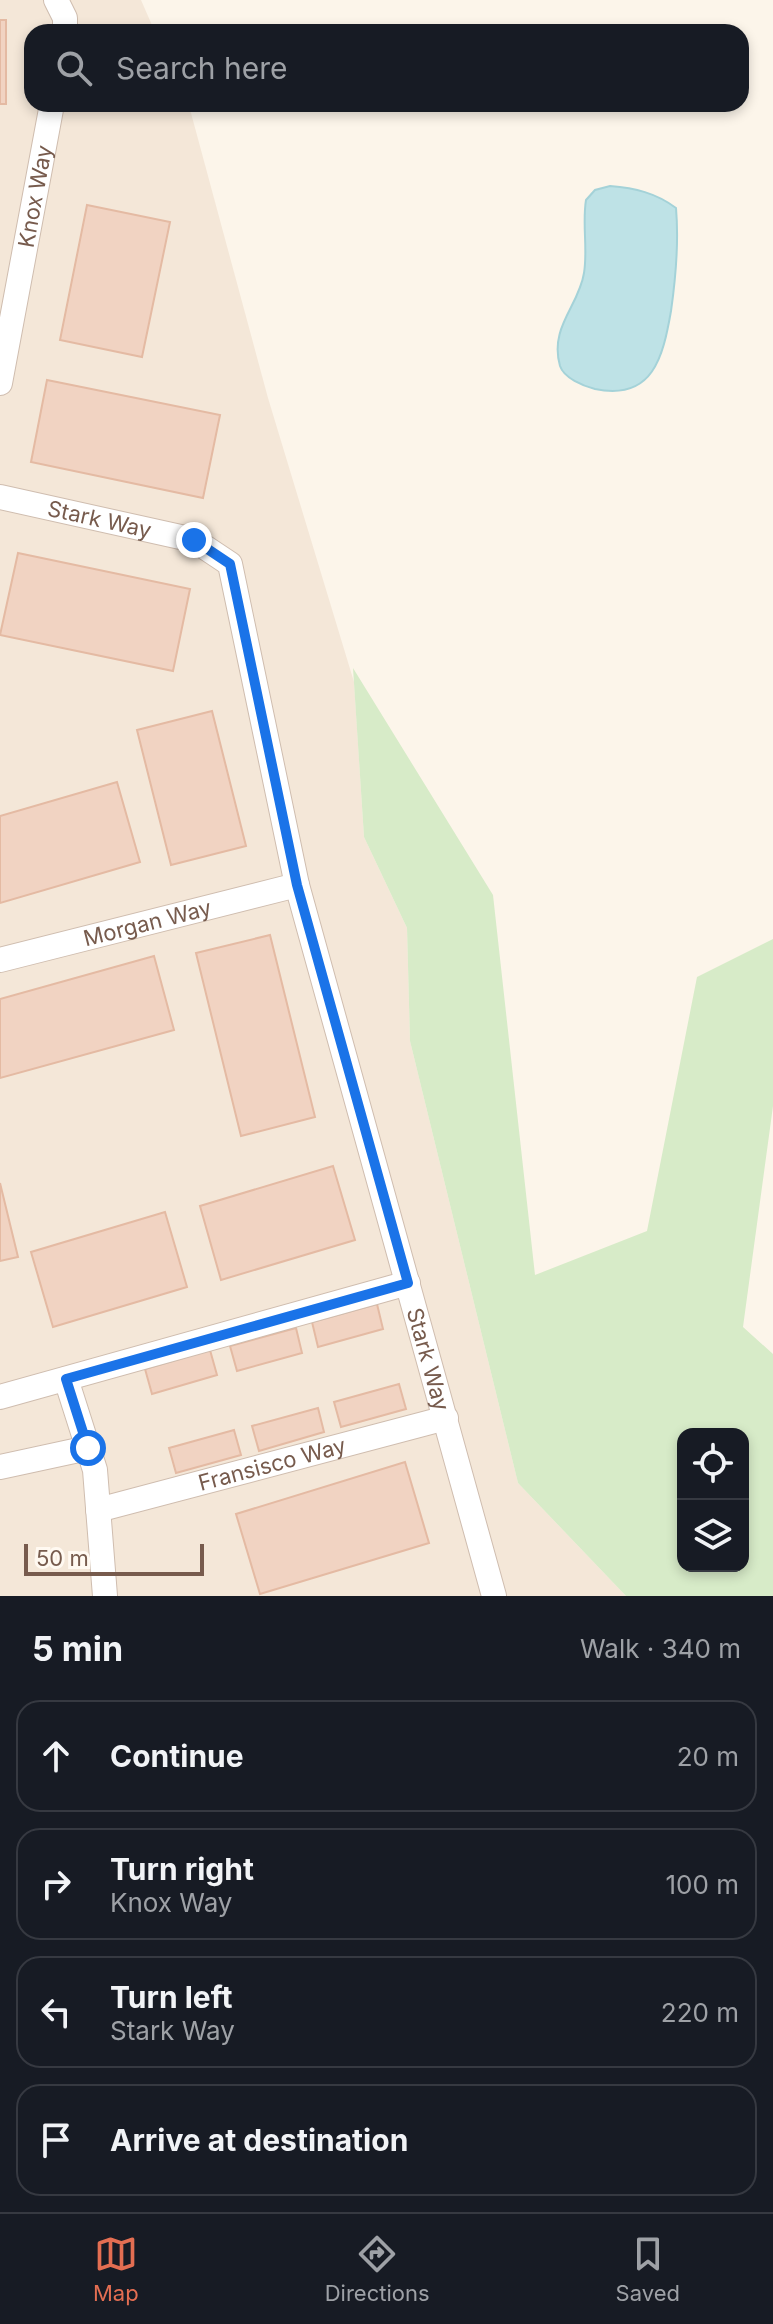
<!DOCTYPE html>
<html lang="en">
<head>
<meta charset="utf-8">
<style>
	body { margin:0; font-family:Inter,sans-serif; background:#242831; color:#f1f3f6 }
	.controls { position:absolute; right:24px; bottom:24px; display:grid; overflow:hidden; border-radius:16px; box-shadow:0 4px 12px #0003 }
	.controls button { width:72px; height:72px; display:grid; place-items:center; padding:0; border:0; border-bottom:2px solid #363941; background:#171b24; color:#f1f3f6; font:40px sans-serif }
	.scale { position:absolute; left:24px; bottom:20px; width:180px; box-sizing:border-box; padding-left:8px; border:4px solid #775b4d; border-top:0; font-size:22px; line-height:28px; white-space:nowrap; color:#775b4d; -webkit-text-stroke:6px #fff9f1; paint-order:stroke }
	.stop { position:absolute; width:24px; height:24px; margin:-18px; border:6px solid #1a73e8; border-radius:50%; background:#fff }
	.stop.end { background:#1a73e8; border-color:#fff; box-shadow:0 2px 8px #0008 }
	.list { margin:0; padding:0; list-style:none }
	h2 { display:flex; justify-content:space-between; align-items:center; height:104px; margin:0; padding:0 32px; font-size:34px }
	h2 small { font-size:26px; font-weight:400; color:#9ea1a6 }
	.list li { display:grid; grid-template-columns:52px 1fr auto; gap:24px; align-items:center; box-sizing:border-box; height:112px; margin:0 16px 16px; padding:0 16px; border:2px solid #363941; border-radius:24px }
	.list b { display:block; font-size:30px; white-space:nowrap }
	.list p { margin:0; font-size:26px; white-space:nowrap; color:#9ea1a6 }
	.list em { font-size:26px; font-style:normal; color:#9ea1a6 }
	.icon { flex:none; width:44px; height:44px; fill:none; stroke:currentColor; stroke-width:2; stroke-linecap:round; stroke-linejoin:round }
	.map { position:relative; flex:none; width:773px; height:1596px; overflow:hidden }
	.search { position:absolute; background:#171b24; box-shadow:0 4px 12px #0003; left:24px; right:24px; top:24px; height:88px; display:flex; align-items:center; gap:20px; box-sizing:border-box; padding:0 28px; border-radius:24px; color:#9ea1a6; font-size:30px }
	.sheet { height:616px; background:#171b24 }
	nav { display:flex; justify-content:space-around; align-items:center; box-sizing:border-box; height:112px; border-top:2px solid #363941; background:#171b24; font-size:22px; color:#9ea1a6 }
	nav a { display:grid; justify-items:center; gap:4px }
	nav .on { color:#e36e52 }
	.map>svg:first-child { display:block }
	.residential { fill:#f4e7d8 }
	.green { fill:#d7ebc8; fill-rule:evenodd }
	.water { fill:#bee2e6; stroke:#a4d2d8; stroke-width:2 }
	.building { fill:#f1d3c2; stroke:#e4baa3; stroke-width:2 }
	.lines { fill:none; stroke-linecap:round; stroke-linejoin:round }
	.minor-casing { stroke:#cfbdaf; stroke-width:26 }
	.minor { stroke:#fff; stroke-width:24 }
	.route { stroke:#1a73e8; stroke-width:10 }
	.labels { text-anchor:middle; stroke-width:8; stroke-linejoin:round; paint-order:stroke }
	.street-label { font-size:22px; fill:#775b4d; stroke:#fff9f1 }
</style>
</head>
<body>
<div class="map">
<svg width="773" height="1596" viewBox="0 0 773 1596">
	<rect width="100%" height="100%" fill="#fcf5ea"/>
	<path class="residential" d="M0,0H141L155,32H32V104H187L191,113L268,398L354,682L364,837L407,928L410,1041L518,1483L626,1596H0Z"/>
	<path class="green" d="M353,668L493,895L535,1275L647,1231L697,977L773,939V1106L743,1327L773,1354V1596H626L518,1483L410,1041L407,928L364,837ZM683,1434H743V1566H683Z"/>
	<path class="water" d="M610,186C635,188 656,193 676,208C679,243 676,276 671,311C663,357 653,401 595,389C583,386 564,378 560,366C549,327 579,306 584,273C588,249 582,224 586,200L595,190Z"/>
	<g class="building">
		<rect x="0" y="20" width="6" height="84"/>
		<path d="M87,205L170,222L142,357L60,340Z"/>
		<path d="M47,380L220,415L203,498L31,462Z"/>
		<path d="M18,553L190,589L173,671L0,635Z"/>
		<path d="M212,711L246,846L171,865L137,730Z"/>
		<path d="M117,782L140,862L0,903V816Z"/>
		<path d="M270,935L315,1117L241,1136L196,953Z"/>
		<path d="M154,956L174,1030L0,1078V999Z"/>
		<path d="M333,1166L355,1240L221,1280L200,1206Z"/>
		<path d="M0,1183L18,1257L0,1261Z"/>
		<path d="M165,1212L187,1287L53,1327L31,1252Z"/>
		<path d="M377,1304L383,1329L318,1347L312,1322Z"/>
		<path d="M296,1328L302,1353L237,1371L230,1346Z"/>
		<path d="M210,1350L217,1375L152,1394L145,1369Z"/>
		<path d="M399,1384L406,1409L341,1427L334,1402Z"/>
		<path d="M318,1408L324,1432L259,1451L252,1426Z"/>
		<path d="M234,1430L241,1455L176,1473L169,1448Z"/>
		<path d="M405,1462L429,1543L260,1594L236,1514Z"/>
	</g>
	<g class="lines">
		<defs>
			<g id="minor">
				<path d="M56,0L65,18V32"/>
				<path id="s1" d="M0,383L52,104"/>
				<path id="s2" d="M0,497L194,540L230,564L297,885L494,1596"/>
				<path id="s3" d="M0,960L297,885"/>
				<path d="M66,1379L95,1470L105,1596"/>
				<path d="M0,1397L408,1283"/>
				<path d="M0,1467L88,1448"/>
				<path id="s4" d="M98,1510L446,1418"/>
			</g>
		</defs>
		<use href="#minor" class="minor-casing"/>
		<use href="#minor" class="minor"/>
	</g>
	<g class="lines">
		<path class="route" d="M88,1448L66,1379L408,1283L297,885L230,564L194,540"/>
	</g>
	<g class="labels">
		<g class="street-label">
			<text dy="8" stroke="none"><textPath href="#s1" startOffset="190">Knox Way</textPath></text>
			<text dy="8" stroke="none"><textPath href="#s2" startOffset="102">Stark Way</textPath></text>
			<text dy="8" stroke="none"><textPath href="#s3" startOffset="152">Morgan Way</textPath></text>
			<text dy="8" stroke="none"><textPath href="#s2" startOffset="1062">Stark Way</textPath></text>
			<text dy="8" stroke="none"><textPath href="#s4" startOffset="180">Fransisco Way</textPath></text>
		</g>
	</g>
</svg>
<div class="controls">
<button><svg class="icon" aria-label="locate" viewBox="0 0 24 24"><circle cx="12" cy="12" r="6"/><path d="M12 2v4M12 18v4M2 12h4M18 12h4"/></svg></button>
<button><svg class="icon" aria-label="layers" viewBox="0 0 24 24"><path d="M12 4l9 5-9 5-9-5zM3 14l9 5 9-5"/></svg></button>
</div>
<div class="scale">50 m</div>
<div class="stop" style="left:88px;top:1448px"></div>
<div class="stop end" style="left:194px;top:540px"></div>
<div class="search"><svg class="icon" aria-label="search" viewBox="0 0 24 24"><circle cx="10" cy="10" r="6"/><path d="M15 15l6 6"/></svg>Search here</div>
</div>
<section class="sheet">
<h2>5 min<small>Walk · 340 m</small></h2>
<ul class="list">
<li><svg class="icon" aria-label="ahead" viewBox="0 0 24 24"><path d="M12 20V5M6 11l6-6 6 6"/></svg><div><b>Continue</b></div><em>20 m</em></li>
<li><svg class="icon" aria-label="right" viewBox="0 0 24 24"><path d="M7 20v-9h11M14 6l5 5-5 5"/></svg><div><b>Turn right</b><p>Knox Way</p></div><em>100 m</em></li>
<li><svg class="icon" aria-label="left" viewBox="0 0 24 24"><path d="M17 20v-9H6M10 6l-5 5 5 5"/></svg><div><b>Turn left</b><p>Stark Way</p></div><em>220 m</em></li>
<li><svg class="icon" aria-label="arrive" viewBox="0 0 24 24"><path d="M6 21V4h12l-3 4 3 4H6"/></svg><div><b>Arrive at destination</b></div></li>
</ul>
</section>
<nav>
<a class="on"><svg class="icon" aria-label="map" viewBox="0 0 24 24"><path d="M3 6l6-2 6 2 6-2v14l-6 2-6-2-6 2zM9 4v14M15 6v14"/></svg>Map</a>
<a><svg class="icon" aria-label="directions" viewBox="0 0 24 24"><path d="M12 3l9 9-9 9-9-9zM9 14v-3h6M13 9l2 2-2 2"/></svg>Directions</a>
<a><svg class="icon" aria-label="saved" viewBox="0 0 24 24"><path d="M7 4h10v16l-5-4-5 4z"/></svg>Saved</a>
</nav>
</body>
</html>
